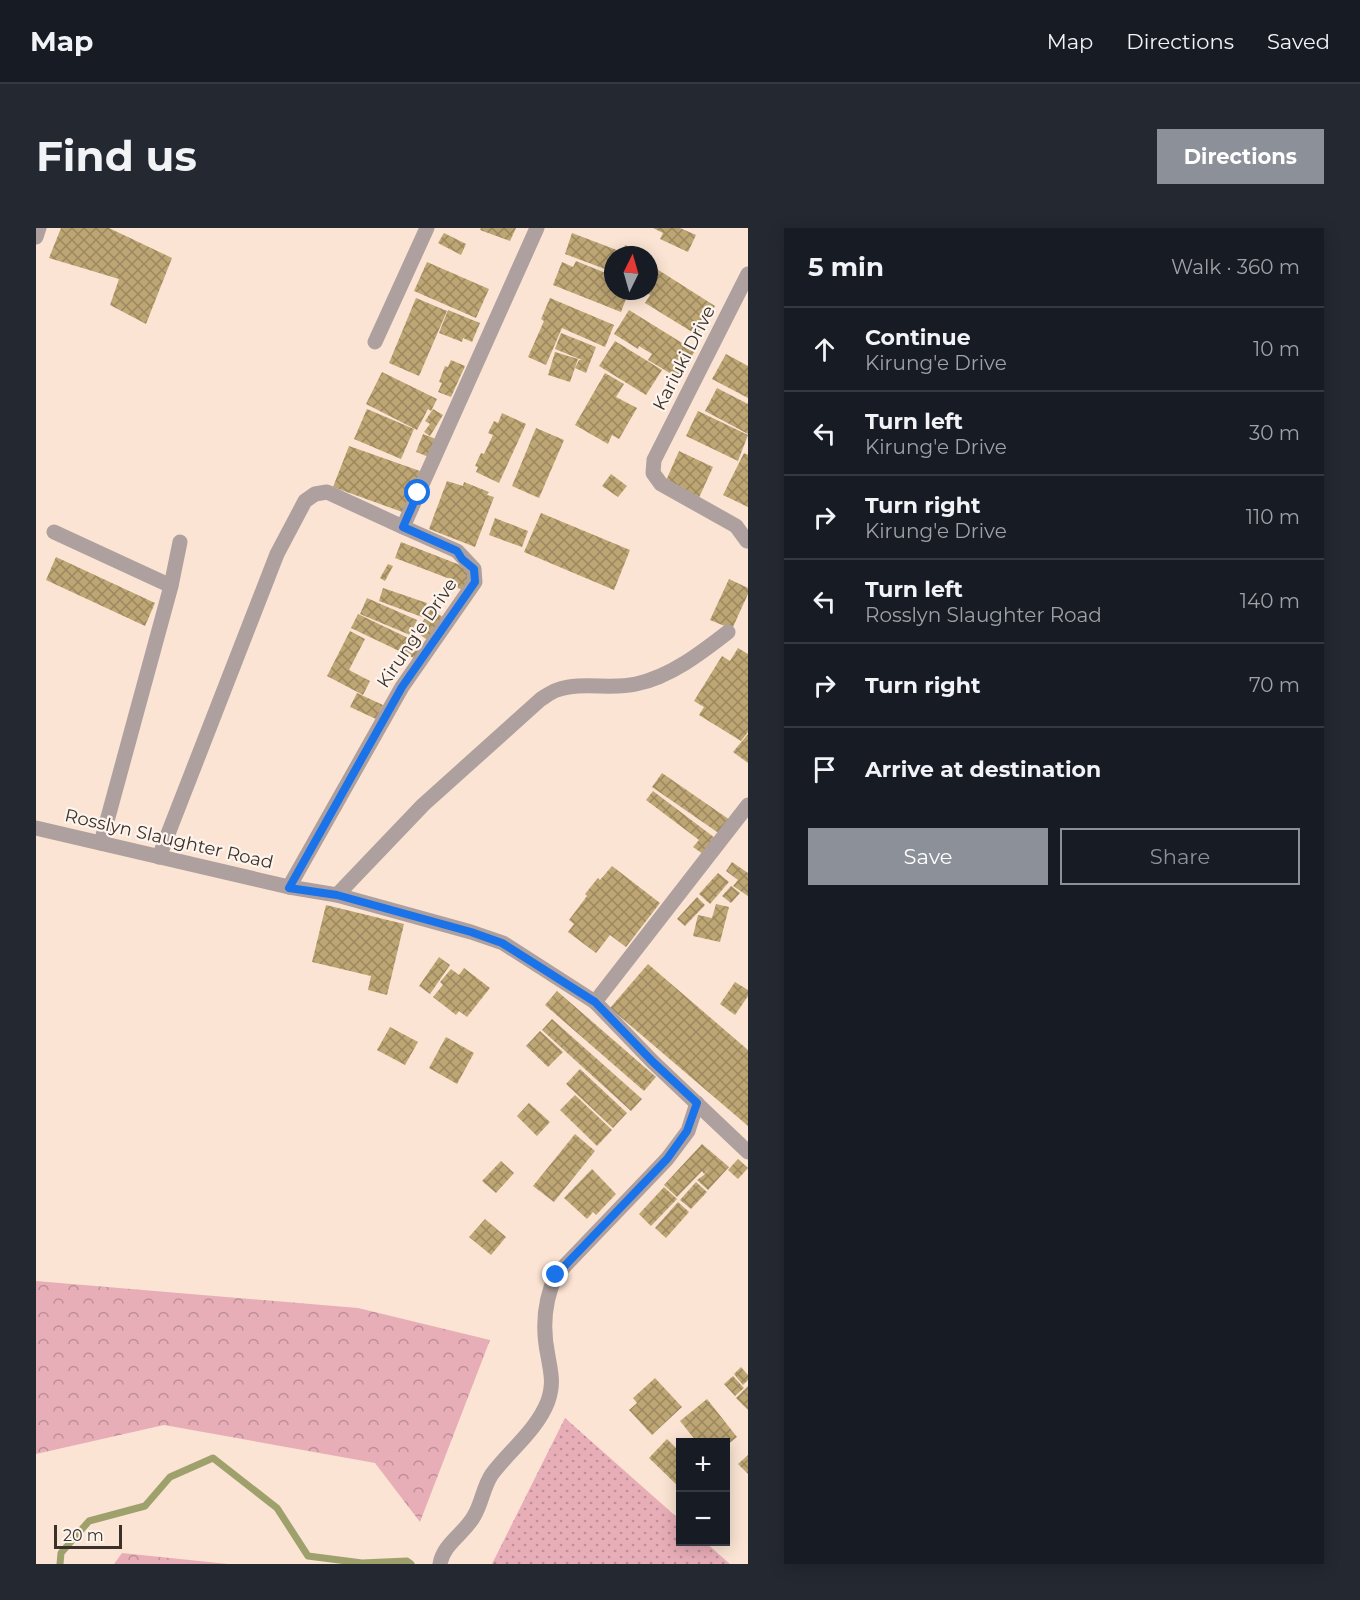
<!DOCTYPE html>
<html lang="en">
<head>
<meta charset="utf-8">
<style>
	body { margin:0; font-family:Montserrat,sans-serif; background:#242831; color:#f1f3f6 }
	.controls { position:absolute; right:18px; bottom:18px; display:grid; overflow:hidden; border-radius:0px; box-shadow:0 3px 15px #0003 }
	.controls button { width:54px; height:54px; display:grid; place-items:center; padding:0; border:0; border-bottom:2px solid #363941; background:#171b24; color:#f1f3f6; font:30px sans-serif }
	.compass { position:absolute; left:568px; top:18px; width:54px; height:54px; border-radius:50%; background:#171b24; box-shadow:0 3px 15px #0003; rotate:5deg }
	.scale { position:absolute; left:18px; bottom:15px; width:68px; box-sizing:border-box; padding-left:6px; border:3px solid #3a312b; border-top:0; font-size:16px; line-height:21px; white-space:nowrap; color:#3a312b; -webkit-text-stroke:4px #fdf4ed; paint-order:stroke }
	.stop { position:absolute; width:18px; height:18px; margin:-14px; border:4px solid #1a73e8; border-radius:50%; background:#fff }
	.stop.end { background:#1a73e8; border-color:#fff; box-shadow:0 2px 6px #0008 }
	.list { margin:0; padding:0; list-style:none }
	h2 { display:flex; justify-content:space-between; align-items:center; height:78px; margin:0; padding:0 24px; font-size:26px }
	h2 small { font-size:20px; font-weight:400; color:#9ea1a6 }
	.list li { display:grid; grid-template-columns:39px 1fr auto; gap:18px; align-items:center; box-sizing:border-box; height:84px; padding:0 24px; border-top:2px solid #363941 }
	.list b { display:block; font-size:22px; white-space:nowrap }
	.list p { margin:0; font-size:20px; white-space:nowrap; color:#9ea1a6 }
	.list em { font-size:20px; font-style:normal; color:#9ea1a6 }
	.actions { display:flex; gap:12px; padding:18px 24px }
	.actions a { flex:1; padding:14px 0; border:2px solid #8c9099; border-radius:0px; text-align:center; font-size:21px; color:#8c9099 }
	.actions .main { background:#8c9099; color:#fff }
	.icon { flex:none; width:33px; height:33px; fill:none; stroke:currentColor; stroke-width:2; stroke-linecap:round; stroke-linejoin:round }
	.map { position:relative; flex:none; width:712px; height:1336px; overflow:hidden; border-radius:0px }
	header { display:flex; align-items:center; gap:36px; box-sizing:border-box; height:84px; padding:0 30px; background:#171b24; border-bottom:2px solid #363941 }
	header strong { font-size:28px }
	nav { display:flex; gap:33px; margin-inline-start:auto; font-size:21px }
	.intro { display:flex; align-items:center; justify-content:space-between; box-sizing:border-box; height:144px; padding:0 36px }
	h1 { margin:0; font-size:42px }
	.button { padding:15px 27px; border-radius:0px; background:#8c9099; color:#fff; font-size:21px; font-weight:700 }
	main { display:flex; gap:36px; padding:0 36px }
	aside { flex:1; background:#171b24; border-radius:0px; box-shadow:0 3px 15px #0003 }
	.map>svg:first-child { display:block }
	.forest { fill:url(#forest-crowns) }
	.garden { fill:url(#garden-dots) }
	.lines { fill:none; stroke-linecap:round; stroke-linejoin:round }
	.stream { stroke:#9fa16c; stroke-width:7 }
	.building { fill:url(#building-cross-hatch) }
	.minor { stroke:#ada09e; stroke-width:15 }
	.route { stroke:#1a73e8; stroke-width:8 }
	.labels { text-anchor:middle; stroke-width:4.5; stroke-linejoin:round; paint-order:stroke }
	.street-label { font-size:18px; fill:#3a312b; stroke:#fdf4ed }
</style>
</head>
<body>
<header>
<strong>Map</strong>
<nav><a>Map</a><a>Directions</a><a>Saved</a></nav>
</header>
<div class="intro"><h1>Find us</h1><a class="button">Directions</a></div>
<main>
<div class="map">
<svg width="712" height="1336" viewBox="0 0 712 1336">
	<defs>
		<pattern id="forest-crowns" width="20" height="18" patternUnits="userSpaceOnUse" patternTransform="scale(1.5)"><rect width="20" height="18" fill="#e8aeb8"/><path d="M2 6a3 3 0 1 1 6 0M12 15a3 3 0 1 1 6 0" fill="none" stroke="#bd8e96"/></pattern>
		<pattern id="garden-dots" width="8" height="8" patternUnits="userSpaceOnUse" patternTransform="scale(1.5)"><rect width="8" height="8" fill="#e8aeb8"/><path d="M2 2h.1M6 6h.1" fill="none" stroke="#bd8e96" stroke-width="1.8" stroke-linecap="round"/></pattern>
		<pattern id="building-cross-hatch" width="8" height="8" patternUnits="userSpaceOnUse" patternTransform="scale(1.5)"><rect width="8" height="8" fill="#bea674"/><path d="M0 0l8 8M0 8l8-8" fill="none" stroke="#9b885f"/></pattern>
	</defs>
	<rect width="100%" height="100%" fill="#fbe4d3"/>
	<g class="forest">
		<path d="M0,1053L322,1080L454,1112L384,1294L339,1235L128,1197L0,1226Z"/>
		<path d="M86,1325L192,1336H78Z"/>
	</g>
	<path class="garden" d="M529,1190L644,1292V1314H669L694,1336H456Z"/>
	<g class="lines">
		<path class="stream" d="M24,1336L25,1325L53,1293L109,1278L134,1249L177,1230L241,1280L272,1328L326,1335L371,1333L375,1336"/>
	</g>
	<g class="building">
		<path d="M25,0H73L136,30L110,96L74,77L83,51L13,30Z"/>
		<path d="M445,0H480L474,13L444,2Z"/>
		<path d="M617,0H644L660,7L652,24L624,11L627,5Z"/>
		<path d="M408,5L430,16L425,27L402,15Z"/>
		<path d="M536,5L586,24L589,17L613,27H577V44L529,26Z"/>
		<path d="M540,33L577,48V63H593L585,84L517,57L526,34L537,39Z"/>
		<path d="M391,34L453,61L440,90L378,63Z"/>
		<path d="M613,36L679,78L661,107L609,75L614,67L608,63H613Z"/>
		<path d="M380,70L411,83L383,148L353,135Z"/>
		<path d="M514,70L578,97L569,119L526,100L510,137L492,129L508,93L505,91Z"/>
		<path d="M412,82L444,95L436,114L427,110L426,114L403,105Z"/>
		<path d="M593,82L659,123L642,150L612,132L616,126L603,118L602,121L578,106Z"/>
		<path d="M525,105L560,119L550,145L539,140L543,132H546L519,121Z"/>
		<path d="M579,113L626,142L610,167L563,138Z"/>
		<path d="M519,124L542,131L534,154L512,147Z"/>
		<path d="M690,126L712,138V170L676,151Z"/>
		<path d="M415,132L429,138L415,169L402,164L406,155L403,154L409,138L412,139Z"/>
		<path d="M346,144L401,171L395,183L392,181L381,202L330,176Z"/>
		<path d="M569,145L588,156L580,169L601,180L583,211L576,207L572,216L539,197Z"/>
		<path d="M681,160L712,176V206L669,183Z"/>
		<path d="M331,181L378,201L365,231L318,211Z"/>
		<path d="M397,181L407,187L394,208L388,204L394,196L389,193Z"/>
		<path d="M662,183L712,207L702,233L650,208Z"/>
		<path d="M466,185L490,196L463,255L440,244L442,239L439,238L445,225L448,226L457,207L452,205L458,193L462,195Z"/>
		<path d="M500,200L528,212L503,270L476,258Z"/>
		<path d="M387,206L400,211L393,229L380,224Z"/>
		<path d="M313,218L384,243L369,285L297,259Z"/>
		<path d="M643,223L677,239L661,274L629,255Z"/>
		<path d="M708,225L712,227V279L687,267Z"/>
		<path d="M575,246L591,258L582,269L566,258Z"/>
		<path d="M411,253L427,258L428,254L453,264L451,267L458,269L439,319L393,301Z"/>
		<path d="M505,285L594,322L578,362L488,324Z"/>
		<path d="M459,290L492,303L486,319L453,307Z"/>
		<path d="M365,314L437,342L429,363L412,356L414,351L359,330Z"/>
		<path d="M20,329L119,375L109,398L10,352Z"/>
		<path d="M352,336L357,338L349,353L344,350Z"/>
		<path d="M693,351L712,360V366L696,401L674,392Z"/>
		<path d="M347,360L391,375L386,389L343,373Z"/>
		<path d="M331,370L381,392L374,407L324,386Z"/>
		<path d="M395,381L408,390L393,413L380,404Z"/>
		<path d="M322,386L389,418L382,432L315,400Z"/>
		<path d="M314,403L329,411L313,442L334,453L327,467L291,448Z"/>
		<path d="M702,420L712,426V504L705,513L663,487L668,479L658,473L686,428L694,433Z"/>
		<path d="M321,465L347,477L340,491L314,479Z"/>
		<path d="M712,506V535L697,524Z"/>
		<path d="M626,545L694,592L684,606L616,559Z"/>
		<path d="M617,563L679,610L667,626L657,619L663,612L610,572Z"/>
		<path d="M696,634L712,645V668L697,658L702,652L690,643Z"/>
		<path d="M576,638L624,675L590,719L574,707L560,725L532,704L538,696L533,692L551,668L549,666L562,650L564,652Z"/>
		<path d="M682,645L693,654L674,676L663,666Z"/>
		<path d="M695,658L704,665L695,675L686,668Z"/>
		<path d="M661,669L669,677L649,698L641,691Z"/>
		<path d="M680,676L693,679L684,714L657,708L662,687L676,690Z"/>
		<path d="M290,677L368,696L351,767L332,762L335,748L276,734Z"/>
		<path d="M403,729L414,737L394,766L383,758Z"/>
		<path d="M612,736L712,822V898L574,780Z"/>
		<path d="M428,740L454,760L431,789L423,783L420,787L397,769L407,757L404,754L415,741L423,747Z"/>
		<path d="M699,754L712,762V768L699,787L684,776Z"/>
		<path d="M521,763L620,849L608,863L509,777Z"/>
		<path d="M516,791L606,871L595,883L506,802Z"/>
		<path d="M354,799L382,814L369,837L341,822Z"/>
		<path d="M504,803L527,824L512,839L490,818Z"/>
		<path d="M410,809L438,825L421,856L393,840Z"/>
		<path d="M544,841L591,885L577,900L530,856Z"/>
		<path d="M539,867L576,902L561,918L524,882Z"/>
		<path d="M493,875L514,894L501,908L481,888Z"/>
		<path d="M539,906L559,923L518,974L497,958Z"/>
		<path d="M666,916L693,939L672,962L661,952L668,947L675,938L668,946L666,943L641,969L628,957Z"/>
		<path d="M702,931L712,940L702,951L692,942Z"/>
		<path d="M465,933L478,945L460,965L446,953Z"/>
		<path d="M556,941L580,966L560,987L557,984L551,991L528,970Z"/>
		<path d="M660,954L671,964L655,981L644,972Z"/>
		<path d="M628,959L641,971L615,998L603,986Z"/>
		<path d="M642,974L653,984L630,1010L619,1000Z"/>
		<path d="M449,991L470,1009L455,1027L433,1009Z"/>
		<path d="M705,1139L712,1147V1152L707,1157L698,1146Z"/>
		<path d="M697,1148L708,1160L699,1168L688,1156Z"/>
		<path d="M619,1150L646,1179L616,1207L593,1182L601,1175L597,1170Z"/>
		<path d="M712,1158V1182L700,1170Z"/>
		<path d="M671,1171L701,1209L690,1218V1214H661L644,1193Z"/>
		<path d="M631,1211L644,1224V1260L613,1230Z"/>
		<path d="M712,1227V1246L702,1236Z"/>
	</g>
	<g class="lines">
		<g class="minor">
			<path d="M0,9L3,0"/>
			<path d="M339,114L391,0"/>
			<path d="M18,304L135,358"/>
			<path d="M711,313L700,298L625,256L617,245L618,232L712,46"/>
			<path d="M0,600L253,659L301,667L435,704L467,715L559,774L617,834L712,924"/>
			<path d="M65,615L135,358L144,314"/>
			<path d="M123,629L241,326L269,273L279,266L291,264L367,299"/>
			<path d="M253,659L366,459L439,354L438,341L421,323L367,299L501,0"/>
			<path d="M301,667L387,577L505,471C510,468 515,464 521,462C546,453 574,462 600,456C634,449 665,425 692,404"/>
			<path d="M559,774L712,577"/>
			<path d="M404,1336C407,1316 429,1305 438,1288C446,1275 447,1259 456,1246C474,1222 501,1202 512,1173C518,1155 515,1146 512,1128C506,1100 508,1073 520,1047L631,931L652,903L661,875"/>
		</g>
	</g>
	<g class="lines">
		<path class="route" d="M382,265L367,299L421,323L426,331L438,341L439,354L366,459L253,660L301,667L435,704L466,715L559,774L617,834L661,875L651,903L631,931L520,1047"/>
	</g>
	<g class="labels">
		<g class="street-label">
			<text transform="translate(648 130) rotate(-63)" y="6">Kariuki Drive</text>
			<text transform="translate(381 405) rotate(-56)" y="6">Kirung'e Drive</text>
			<text transform="translate(133 611) rotate(13)" y="6">Rosslyn Slaughter Road</text>
		</g>
	</g>
</svg>
<div class="controls">
<button>+</button>
<button>−</button>
</div>
<svg class="compass" viewBox="-18 -18 36 36"><path d="M0-13l5 13h-10z" fill="#e53935"/><path d="M0 13l5-13h-10z" fill="#9ea1a6"/></svg>
<div class="scale">20 m</div>
<div class="stop" style="left:382px;top:265px"></div>
<div class="stop end" style="left:520px;top:1047px"></div>
</div>
<aside>
<h2>5 min<small>Walk · 360 m</small></h2>
<ul class="list">
<li><svg class="icon" aria-label="ahead" viewBox="0 0 24 24"><path d="M12 20V5M6 11l6-6 6 6"/></svg><div><b>Continue</b><p>Kirung'e Drive</p></div><em>10 m</em></li>
<li><svg class="icon" aria-label="left" viewBox="0 0 24 24"><path d="M17 20v-9H6M10 6l-5 5 5 5"/></svg><div><b>Turn left</b><p>Kirung'e Drive</p></div><em>30 m</em></li>
<li><svg class="icon" aria-label="right" viewBox="0 0 24 24"><path d="M7 20v-9h11M14 6l5 5-5 5"/></svg><div><b>Turn right</b><p>Kirung'e Drive</p></div><em>110 m</em></li>
<li><svg class="icon" aria-label="left" viewBox="0 0 24 24"><path d="M17 20v-9H6M10 6l-5 5 5 5"/></svg><div><b>Turn left</b><p>Rosslyn Slaughter Road</p></div><em>140 m</em></li>
<li><svg class="icon" aria-label="right" viewBox="0 0 24 24"><path d="M7 20v-9h11M14 6l5 5-5 5"/></svg><div><b>Turn right</b></div><em>70 m</em></li>
<li><svg class="icon" aria-label="arrive" viewBox="0 0 24 24"><path d="M6 21V4h12l-3 4 3 4H6"/></svg><div><b>Arrive at destination</b></div></li>
</ul>
<div class="actions"><a class="main">Save</a><a>Share</a></div>
</aside>
</main>
</body>
</html>
